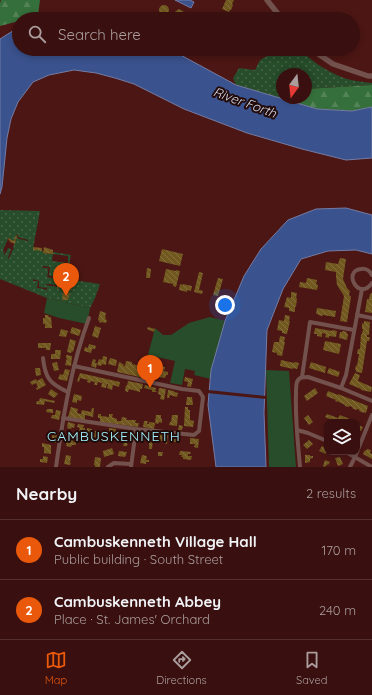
<!DOCTYPE html>
<html lang="en">
<head>
<meta charset="utf-8">
<style>
	body { margin:0; font-family:Quicksand,sans-serif; background:#441e1d; color:#f1f3f6 }
	.controls { position:absolute; right:12px; bottom:12px; display:grid; overflow:hidden; border-radius:8px; box-shadow:0 2px 6px #0003 }
	.controls button { width:36px; height:36px; display:grid; place-items:center; padding:0; border:0; border-bottom:1px solid #53302f; background:#39100f; color:#f1f3f6; font:20px sans-serif }
	.compass { position:absolute; left:276px; top:68px; width:36px; height:36px; border-radius:50%; background:#39100f; box-shadow:0 2px 6px #0003; rotate:195deg }
	.you { position:absolute; left:225px; top:305px; width:14px; height:14px; margin:-10px; border:3px solid #fff; border-radius:50%; background:#1a73e8; box-shadow:0 0 0 6px #1a73e833 }
	.badge { display:grid; place-items:center; width:26px; height:26px; border-radius:50%; background:#ea580c; color:#fff; font-size:13px; font-weight:700 }
	.pin { position:absolute; translate:-50% -33px; filter:drop-shadow(0 1px 2px #0008) }
	.pin::after { content:''; position:absolute; top:21px; width:14px; height:12px; background:inherit; clip-path:polygon(0 0,100% 0,50% 100%) }
	.list { margin:0; padding:0; list-style:none }
	h2 { display:flex; justify-content:space-between; align-items:center; height:52px; margin:0; padding:0 16px; font-size:17px }
	h2 small { font-size:13px; font-weight:400; color:#ab9d9e }
	.list li { display:grid; grid-template-columns:26px 1fr auto; gap:12px; align-items:center; box-sizing:border-box; height:60px; padding:0 16px; border-top:1px solid #53302f }
	.list b { display:block; font-size:15px; white-space:nowrap }
	.list p { margin:0; font-size:13px; white-space:nowrap; color:#ab9d9e }
	.list em { font-size:13px; font-style:normal; color:#ab9d9e }
	.icon { flex:none; width:22px; height:22px; fill:none; stroke:currentColor; stroke-width:2; stroke-linecap:round; stroke-linejoin:round }
	.map { position:relative; flex:none; width:372px; height:467px; overflow:hidden }
	.search { position:absolute; background:#39100f; box-shadow:0 2px 6px #0003; left:12px; right:12px; top:12px; height:44px; display:flex; align-items:center; gap:10px; box-sizing:border-box; padding:0 14px; border-radius:22px; color:#ab9d9e; font-size:15px }
	.sheet { height:172px; background:#39100f }
	nav { display:flex; justify-content:space-around; align-items:center; box-sizing:border-box; height:56px; border-top:1px solid #53302f; background:#39100f; font-size:11px; color:#ab9d9e }
	nav a { display:grid; justify-items:center; gap:2px }
	nav .on { color:#ea580c }
	.map>svg:first-child { display:block }
	.grass { fill:url(#grass-dots); fill-rule:evenodd }
	.forest { fill:url(#forest-firs) }
	.park { fill:#274d2a }
	.water { fill:#3a528d; stroke:#757ba3 }
	.pier { fill:#4c1614 }
	.building { fill:url(#building-back-hatch) }
	.lines { fill:none; stroke-linecap:round; stroke-linejoin:round }
	.minor { stroke:#73524e; stroke-width:4 }
	.tertiary { stroke:#73524e; stroke-width:5.5 }
	.labels { text-anchor:middle; stroke-width:4; stroke-linejoin:round; paint-order:stroke }
	.water-label { font-size:13px; font-style:italic; fill:#d3dcee; stroke:#230b09 }
	.quarter-label { font-size:14px; letter-spacing:1px; fill:#a1f2fc; stroke:#230b09 }
</style>
</head>
<body>
<div class="map">
<svg width="372" height="467" viewBox="0 0 372 467">
	<defs>
		<pattern id="grass-dots" width="8" height="8" patternUnits="userSpaceOnUse"><rect width="8" height="8" fill="#274d2a"/><path d="M2 2h.1M6 6h.1" fill="none" stroke="#476648" stroke-width="1.8" stroke-linecap="round"/></pattern>
		<pattern id="forest-firs" width="22" height="20" patternUnits="userSpaceOnUse"><rect width="22" height="20" fill="#356f3b"/><path d="M5 1l3.5 6h-7zM16 11l3.5 6h-7z" fill="#538357"/></pattern>
		<pattern id="building-back-hatch" width="6" height="6" patternUnits="userSpaceOnUse"><rect width="6" height="6" fill="#71581e"/><path d="M-1 5l2 2M0 0l6 6M5-1l2 2" fill="none" stroke="#866f3e"/></pattern>
	</defs>
	<rect width="100%" height="100%" fill="#4c1614"/>
	<g class="grass">
		<path d="M269,49H300C312,62 328,72 344,78C353,81 363,82 372,83V85L306,89V74H282V98H296L292,102L236,85L233,78L239,68L255,70L260,60L267,56Z"/>
		<path d="M0,210L40,211L33,249L43,251V253L53,254V252L71,255L66,279L100,284L95,298L90,308L47,298L0,279ZM17,234H18L17,236L18,237L28,240V241L16,238L13,248L14,249L12,250L13,251H12L9,259L8,258L11,249L8,248L5,255H4L5,251L3,252C3,248 7,243 8,238L11,239V240L14,241ZM53,254L68,256V263L52,261ZM42,266L50,267L49,275L50,276L63,278L62,286L70,288L71,280H72L71,290L59,287L58,288L56,286L55,287L54,286C52,286 50,286 47,285V290L40,288H37L38,281H33V279L39,281V287L46,288L47,287L46,284H49L61,286L63,279L54,278V280H53V278L47,277L48,275L46,274H48V270L46,269H48L49,268H43Z"/>
	</g>
	<g class="forest">
		<path d="M1,0H40L38,15L25,19H19V21L0,26V3Z"/>
		<path d="M372,85V107L352,111L317,109L292,102L296,98H306V89Z"/>
	</g>
	<g class="park">
		<path d="M47,298L90,308L87,324L59,318L44,313Z"/>
		<path d="M210,317L225,321L212,370L211,379L194,375L195,371L185,369L182,385L170,383L175,361L148,355L155,328L163,335H171L189,323Z"/>
		<path d="M266,370L289,371L296,467H269Z"/>
	</g>
	<g class="water">
		<path d="M175,0H190L194,2L191,8Z"/>
		<path d="M19,27V49H167L177,53L236,85L317,109L352,111L372,107V158L346,160L302,149L247,133L184,109L134,84L115,78L96,73L74,70L49,75L33,82L18,102L11,119L7,138L2,187L0,194V39Z"/>
		<path d="M346,208L372,215V254L356,250L328,251L301,259L283,289L267,330L264,413L266,467H216L208,405L211,370L225,321L244,276L261,249L288,220L316,209Z"/>
	</g>
	<path class="pier" d="M208,390L266,396V399L207,393Z"/>
	<g class="building">
		<path d="M226,0H234L232,4L233,5L231,10H230L229,12L222,9Z"/>
		<circle cx="164" cy="10" r="5"/>
		<path d="M179,9L181,10L184,12L186,15L185,19H174L173,17L174,13L176,11Z"/>
		<path d="M16,235L18,239L16,238L15,244L10,242L9,240L7,238L11,239V240L14,241Z"/>
		<path d="M33,247L42,248V251L33,250Z"/>
		<path d="M44,247L53,250V254L43,253Z"/>
		<path d="M162,249L183,254L180,266L159,261Z"/>
		<path d="M340,258L346,259L343,279L347,288L350,291L349,295L351,297L347,322L340,321L344,296L337,285L336,277V272L325,270L326,262L338,264Z"/>
		<path d="M147,268L151,269L150,278H146Z"/>
		<path d="M166,269L176,271V270L180,271L176,287L173,286V284L163,282Z"/>
		<path d="M199,272L203,273L199,290L203,291L202,294L194,292Z"/>
		<path d="M218,278L223,279L218,296L213,295Z"/>
		<path d="M307,278L317,280L316,284L318,285L317,290L299,287L300,282L306,283Z"/>
		<path d="M180,284L183,285V284L192,286L191,291L187,290V292L179,290Z"/>
		<path d="M71,285L72,290L59,287L57,290V286L70,288Z"/>
		<path d="M63,292L70,293L68,300H63L62,299Z"/>
		<path d="M291,292L297,293L296,298H297L296,307H295V312L289,311V308L284,307L287,297L291,298Z"/>
		<path d="M372,293V313L365,312L367,299H369L370,294Z"/>
		<path d="M317,308L336,311L335,317L323,315L322,316L318,315V314H316Z"/>
		<path d="M100,311L106,313L105,317H106L105,319L107,320L106,323L101,322V323L99,322L100,321L98,320Z"/>
		<path d="M45,315H48L49,317H51L52,328H45V324H43V318H45Z"/>
		<path d="M285,315L290,316L289,321H290L287,334L282,333V331L277,330L279,320L284,321Z"/>
		<path d="M364,321L370,322L369,335H367V337H370L369,341H367L362,373L356,372V370H355L356,365L357,366L359,354H357L358,349H360L361,334H362L363,329H362V323L364,324Z"/>
		<path d="M95,326L101,328L98,338L92,336Z"/>
		<path d="M72,327L81,330L79,336L70,333Z"/>
		<path d="M148,327L155,329L154,332L147,329Z"/>
		<path d="M315,328L332,331V330L337,331L336,337L329,336V338L325,337L326,334L322,333V337L317,336V334H314Z"/>
		<path d="M61,329L68,331L66,337L59,336Z"/>
		<path d="M343,331L347,332L346,333L348,334L347,340L339,338L340,332H342Z"/>
		<path d="M280,336L285,337L284,342H285L282,356L277,355V353L272,352L274,342H279Z"/>
		<path d="M70,339L76,341L73,352L72,351L71,353L67,352Z"/>
		<path d="M325,341L341,344L339,354L323,350Z"/>
		<path d="M38,343H51L50,350H46V348H38Z"/>
		<path d="M89,344L96,346L95,349H92L91,353L84,351L85,347L88,348Z"/>
		<path d="M55,350H61L60,359H51V354H55Z"/>
		<path d="M66,355L72,356L71,366L65,365L67,358H66Z"/>
		<path d="M103,356L107,357L106,365L102,364L101,366L97,365L99,359L102,360Z"/>
		<path d="M110,358L117,360L116,366L108,364Z"/>
		<path d="M93,359L96,360L95,363H97L96,368L91,366Z"/>
		<path d="M281,360L294,363V362L299,363L297,369L293,368V369L280,366Z"/>
		<path d="M126,361L132,362V364L140,366L139,370H141V367L145,368V365L148,366L147,370L145,369L144,378L117,372L119,362L122,363L121,364H124L123,366H125Z"/>
		<path d="M57,362L59,370L54,371L52,363Z"/>
		<path d="M311,362L326,367L325,373L309,368Z"/>
		<path d="M161,366L165,367L164,371L168,372V375H166L165,378L159,377Z"/>
		<path d="M35,368H40L41,375L36,376Z"/>
		<path d="M155,368H157L155,377L148,375L150,369L155,370Z"/>
		<path d="M329,368L340,372L338,377L327,373Z"/>
		<path d="M65,369L70,370L67,381L58,379L60,374L63,375Z"/>
		<path d="M80,373L120,382L119,387L113,385L112,390L107,388L108,384H107L106,388L101,387L102,383L98,382L97,385H94L95,382L91,381L90,383L87,382L88,380L80,378L79,382L77,381Z"/>
		<path d="M355,373L360,375L358,381L372,387L371,392L361,390V389L349,384Z"/>
		<path d="M185,377L193,379L191,387L187,386L188,382L184,381Z"/>
		<path d="M42,378L46,385L37,390L36,388L38,387L36,383L32,385L30,382L36,379L37,381Z"/>
		<path d="M128,381L143,384L142,389H140V392L129,389L128,392L125,391L126,385L127,386Z"/>
		<path d="M145,385L156,388L155,391H157L156,392H152V390L144,388Z"/>
		<path d="M159,388L166,389L164,400L160,399L161,395L158,394Z"/>
		<path d="M315,388L318,393L307,401L304,396Z"/>
		<path d="M51,389L58,394L54,398L48,394Z"/>
		<path d="M168,390L174,391V392L178,393L177,397L170,395L169,398H167Z"/>
		<path d="M328,391L338,395V394L368,406L366,413L364,412V413L359,411L360,410L357,409L356,410L352,408L353,407L349,406V407L345,406V405L337,401V402L335,401L336,400L326,396Z"/>
		<path d="M74,394L82,396L81,401L77,400V403L72,402Z"/>
		<path d="M187,397H192L193,405H186Z"/>
		<path d="M40,398L55,401L54,403L45,401L44,405L36,404L37,401H39Z"/>
		<path d="M71,407L78,409L77,413L81,414L82,410L91,412L92,408H94L93,417L85,415V420L68,417Z"/>
		<path d="M185,407H188V410H190V420L194,421L193,427L184,426Z"/>
		<path d="M47,409H53V413L46,412Z"/>
		<path d="M56,410L61,411L59,420L51,418L52,415H55Z"/>
		<path d="M98,414H101V416L109,417V414H113L112,417L117,419V421H121L122,417L127,418L126,420H136L135,423H139L138,427L100,422V418H98Z"/>
		<path d="M327,414L338,418L340,415L350,419L349,422H338L325,417Z"/>
		<path d="M156,415H161V419H162V423L159,422L158,424L155,423Z"/>
		<path d="M172,415H178L177,426L169,425L170,422H171Z"/>
		<path d="M308,415L313,422L309,425L304,418Z"/>
		<path d="M144,421H148L147,424H149V422L155,423L154,429L143,427Z"/>
		<path d="M68,422L75,424L74,428L72,427L71,429L67,428L68,426H67Z"/>
		<path d="M78,424L84,425L83,428H85V432L79,431L80,428L77,427Z"/>
		<path d="M179,425L183,426L182,430H178Z"/>
		<path d="M358,425L363,427L361,431L357,430V426Z"/>
		<path d="M87,428L92,429L91,436H86Z"/>
		<path d="M109,428L116,429L115,437L112,436L113,432H109Z"/>
		<path d="M95,431L106,432L105,438L94,437Z"/>
		<path d="M53,432L57,433L56,443H51Z"/>
		<path d="M68,434L74,435L73,442H76V445H72L71,447L66,446L67,444H66V441H67Z"/>
		<path d="M124,434L129,435L127,446H123L124,443H122Z"/>
		<path d="M159,434L168,435L167,444L164,443V441H159Z"/>
		<path d="M170,435L179,437L178,441H177V442H169Z"/>
		<path d="M190,438L199,439L198,448L194,447L195,444H190Z"/>
		<path d="M149,439H153L152,449H149Z"/>
		<path d="M309,440L313,444L307,449L303,445Z"/>
		<path d="M42,443L51,445V454L44,453V447H42Z"/>
		<path d="M322,446L327,449L326,454L319,451Z"/>
		<path d="M112,448L114,454L104,457L103,451Z"/>
		<path d="M367,449L371,450L370,453L372,454V459L363,454L365,450L366,451Z"/>
		<path d="M119,451L127,452L125,457L118,456Z"/>
		<path d="M180,451L191,452L190,454H188V456H192L191,460L183,459V457H181L182,455H179Z"/>
		<path d="M158,452H163L162,456H158Z"/>
		<path d="M66,455L71,456L70,463H71L70,465L64,464Z"/>
		<path d="M142,455L147,456L146,460H149V462H146V464L140,463Z"/>
		<path d="M305,455H310V456H313V458L310,459V462L305,463Z"/>
		<path d="M43,456L48,457L47,463L40,462V459H43Z"/>
		<path d="M95,457L101,458L100,467H95V465H94Z"/>
		<path d="M340,457L343,464L338,466L335,458Z"/>
		<path d="M325,460L330,462L328,465L327,464L326,466L324,467L323,466Z"/>
	</g>
	<g class="lines">
		<g class="minor">
			<path d="M372,275C370,271 366,268 361,269C342,271 359,302 372,283"/>
			<path d="M357,315L372,318"/>
			<path d="M43,358C45,378 50,384 68,392"/>
			<path d="M302,377L310,322L354,330"/>
			<path d="M341,388L346,375L362,289"/>
			<path d="M63,418L136,429L194,435L199,431L203,397L199,391L182,389L74,366"/>
			<path d="M297,430L308,433L327,441"/>
			<path d="M346,452L372,467"/>
			<path d="M56,467C63,417 71,366 89,318"/>
			<path d="M108,467L114,463L131,464"/>
			<path d="M131,467L136,429"/>
			<path d="M300,467C298,443 295,419 296,394C296,391 296,385 297,382C299,377 303,377 308,377L341,388L372,401"/>
			<path d="M350,467L355,457L372,415"/>
		</g>
		<g class="tertiary">
			<path d="M267,0L282,19"/>
			<path d="M311,49L333,64L368,76H372"/>
		</g>
	</g>
	<g class="labels">
		<g class="water-label">
			<text transform="translate(245 102) rotate(20)" y="5">River Forth</text>
		</g>
		<g class="quarter-label">
			<text x="114" y="441">CAMBUSKENNETH</text>
		</g>
	</g>
</svg>
<div class="controls">
<button><svg class="icon" aria-label="layers" viewBox="0 0 24 24"><path d="M12 4l9 5-9 5-9-5zM3 14l9 5 9-5"/></svg></button>
</div>
<svg class="compass" viewBox="-18 -18 36 36"><path d="M0-13l5 13h-10z" fill="#e53935"/><path d="M0 13l5-13h-10z" fill="#ab9d9e"/></svg>
<div class="you"></div>
<div class="pin badge" style="left:150px;top:388px">1</div>
<div class="pin badge" style="left:66px;top:296px">2</div>
<div class="search"><svg class="icon" aria-label="search" viewBox="0 0 24 24"><circle cx="10" cy="10" r="6"/><path d="M15 15l6 6"/></svg>Search here</div>
</div>
<section class="sheet">
<h2>Nearby<small>2 results</small></h2>
<ul class="list">
<li><span class="badge">1</span><div><b>Cambuskenneth Village Hall</b><p>Public building · South Street</p></div><em>170 m</em></li>
<li><span class="badge">2</span><div><b>Cambuskenneth Abbey</b><p>Place · St. James' Orchard</p></div><em>240 m</em></li>
</ul>
</section>
<nav>
<a class="on"><svg class="icon" aria-label="map" viewBox="0 0 24 24"><path d="M3 6l6-2 6 2 6-2v14l-6 2-6-2-6 2zM9 4v14M15 6v14"/></svg>Map</a>
<a><svg class="icon" aria-label="directions" viewBox="0 0 24 24"><path d="M12 3l9 9-9 9-9-9zM9 14v-3h6M13 9l2 2-2 2"/></svg>Directions</a>
<a><svg class="icon" aria-label="saved" viewBox="0 0 24 24"><path d="M7 4h10v16l-5-4-5 4z"/></svg>Saved</a>
</nav>
</body>
</html>
